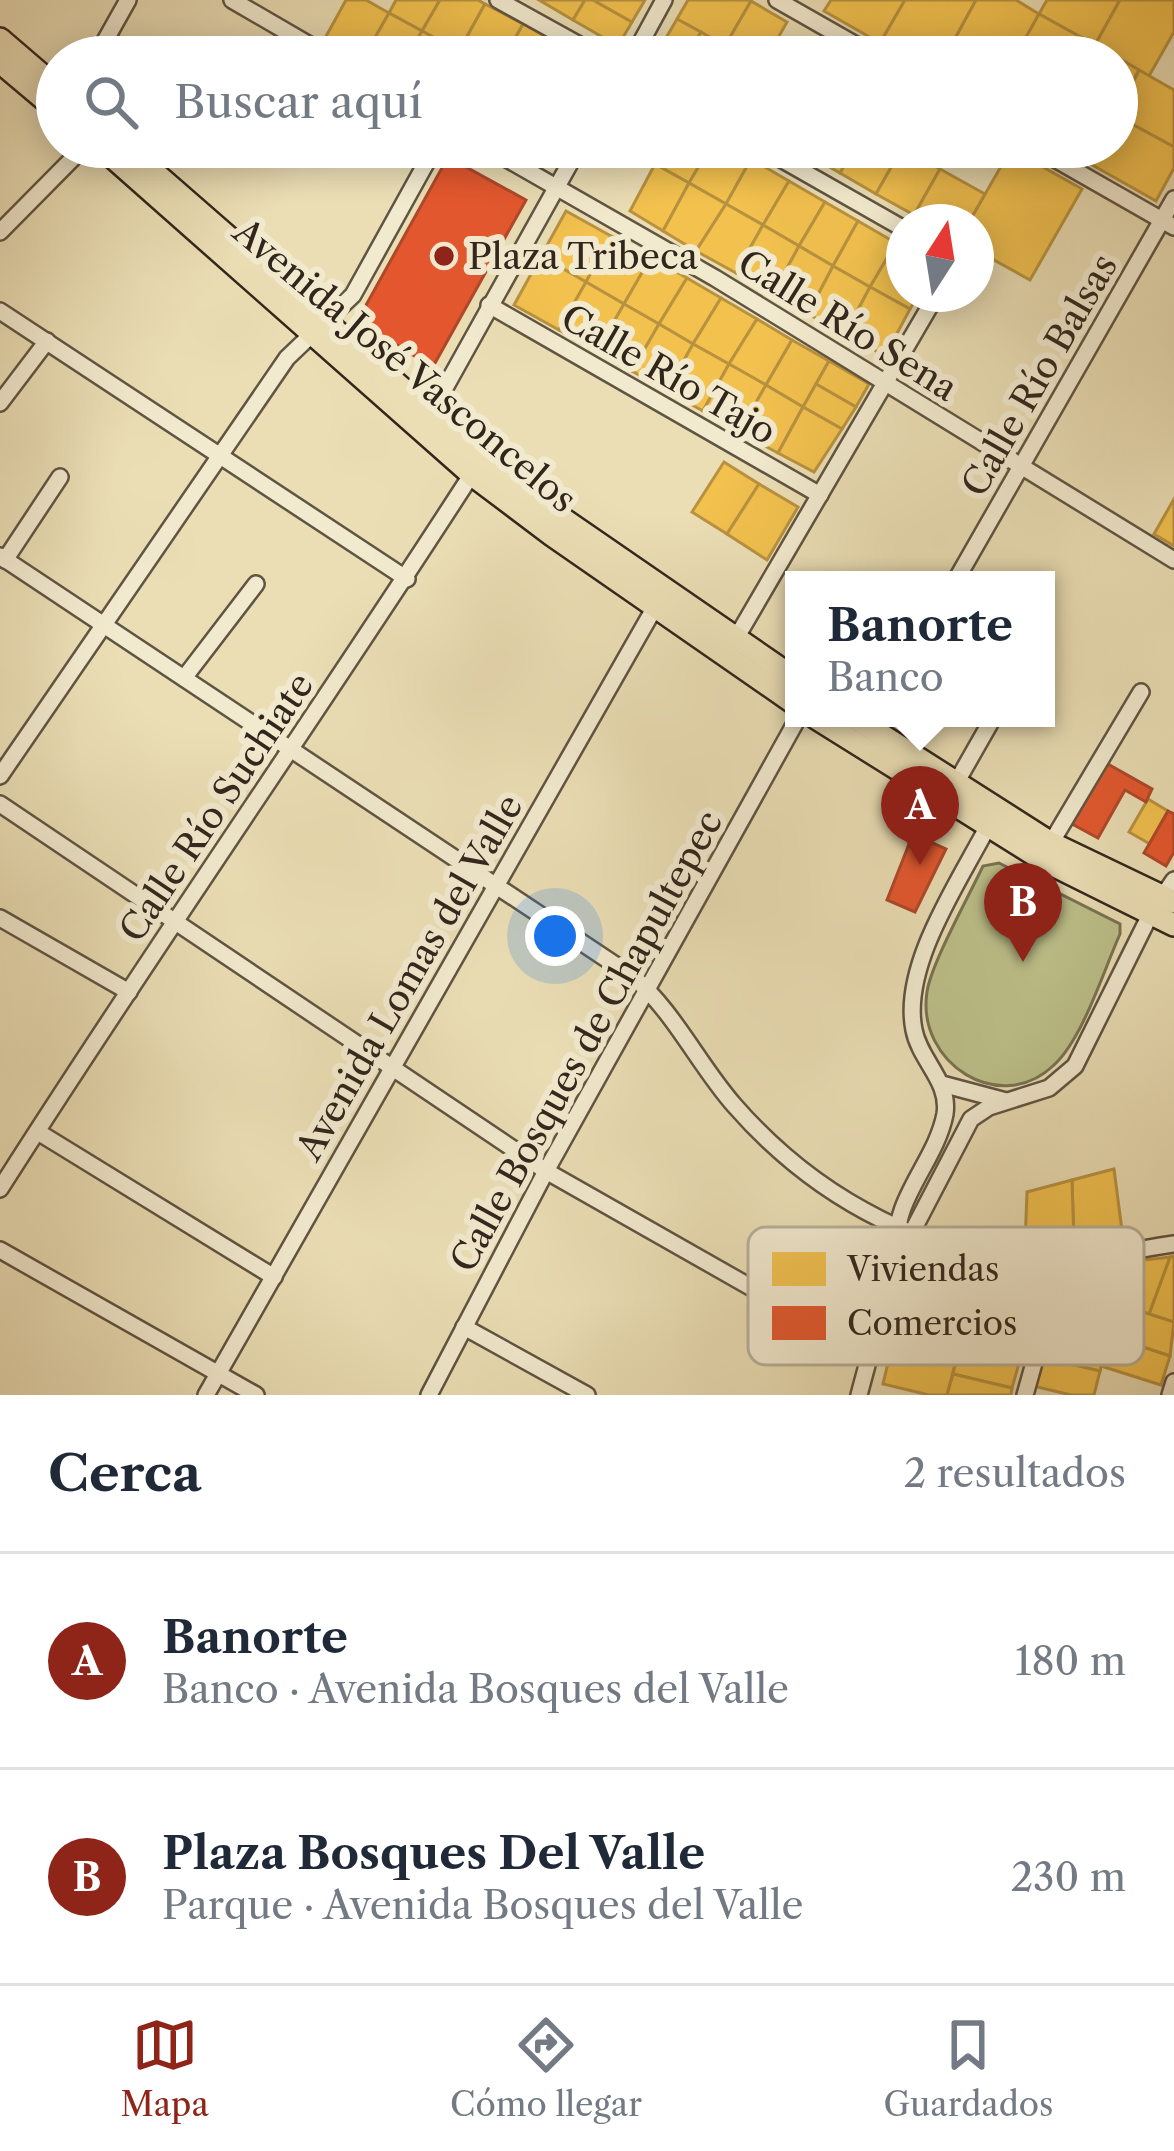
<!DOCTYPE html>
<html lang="es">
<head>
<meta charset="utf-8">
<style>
	body { margin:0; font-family:"Libre Caslon Text",serif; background:#f2f2f3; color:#1f2937 }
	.compass { position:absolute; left:886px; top:204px; width:108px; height:108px; border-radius:50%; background:#fff; box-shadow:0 6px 30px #0003; rotate:12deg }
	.you { position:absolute; left:555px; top:936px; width:42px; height:42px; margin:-30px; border:9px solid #fff; border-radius:50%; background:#1a73e8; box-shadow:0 0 0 18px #1a73e833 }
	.badge { display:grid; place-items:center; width:78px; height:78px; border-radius:50%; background:#8f2418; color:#fff; font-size:39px; font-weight:700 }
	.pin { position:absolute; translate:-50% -99px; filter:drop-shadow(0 3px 6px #0008) }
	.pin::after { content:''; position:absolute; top:63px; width:42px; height:36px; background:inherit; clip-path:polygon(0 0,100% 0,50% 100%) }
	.popup { position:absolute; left:785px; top:571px; width:270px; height:156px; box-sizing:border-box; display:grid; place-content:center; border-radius:0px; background:#fff; filter:drop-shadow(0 3px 9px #0005); font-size:39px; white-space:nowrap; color:#747a83 }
	.popup b { font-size:45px; color:#1f2937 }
	.popup::after { content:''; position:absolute; left:50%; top:100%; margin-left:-24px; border:24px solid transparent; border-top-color:#fff }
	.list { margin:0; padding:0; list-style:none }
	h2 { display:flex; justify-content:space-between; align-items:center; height:156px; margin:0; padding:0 48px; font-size:51px }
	h2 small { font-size:39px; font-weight:400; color:#747a83 }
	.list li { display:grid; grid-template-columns:78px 1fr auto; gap:36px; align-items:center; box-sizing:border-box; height:216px; padding:0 48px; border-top:3px solid #e0e1e3 }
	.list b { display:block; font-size:45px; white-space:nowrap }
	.list p { margin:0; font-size:39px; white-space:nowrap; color:#747a83 }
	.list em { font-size:39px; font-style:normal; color:#747a83 }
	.icon { flex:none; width:66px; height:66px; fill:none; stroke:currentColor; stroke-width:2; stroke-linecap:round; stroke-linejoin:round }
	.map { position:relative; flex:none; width:1174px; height:1395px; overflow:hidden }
	.search { position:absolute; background:#fff; box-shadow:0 6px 30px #0003; left:36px; right:36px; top:36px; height:132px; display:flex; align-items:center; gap:30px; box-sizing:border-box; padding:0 42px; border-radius:66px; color:#747a83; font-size:45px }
	.sheet { height:588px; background:#fff }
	nav { display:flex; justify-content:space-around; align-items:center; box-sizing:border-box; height:168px; border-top:3px solid #e0e1e3; background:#fff; font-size:33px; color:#747a83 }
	nav a { display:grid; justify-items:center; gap:6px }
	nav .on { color:#8f2418 }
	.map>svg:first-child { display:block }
	.green { fill:#bdc08a; stroke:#787353; stroke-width:3 }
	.homes { fill:#f2c14e; stroke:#b8923f; stroke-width:3 }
	.shops { fill:#e4572e; stroke:#af4829; stroke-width:3 }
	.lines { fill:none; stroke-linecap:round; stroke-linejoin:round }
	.minor-casing { stroke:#605442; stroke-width:20 }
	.major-casing { stroke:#32261c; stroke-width:26 }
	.minor { stroke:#f2eacf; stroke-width:15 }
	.major { stroke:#ebdeb5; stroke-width:21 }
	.poi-dot { fill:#8f2418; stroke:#f2eacf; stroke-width:4.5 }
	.labels { text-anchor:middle; stroke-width:12; stroke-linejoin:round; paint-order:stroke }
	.poi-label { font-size:36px; fill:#32261c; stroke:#f2eacf; text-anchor:start }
	.street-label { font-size:36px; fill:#32261c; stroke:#f2eacf }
	.key { fill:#f2eacf; stroke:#b8af99; stroke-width:3 }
	.key-label { font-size:33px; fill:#32261c }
</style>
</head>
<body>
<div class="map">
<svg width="1174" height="1395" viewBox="0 0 1174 1395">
	<rect width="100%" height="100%" fill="#ebdeb5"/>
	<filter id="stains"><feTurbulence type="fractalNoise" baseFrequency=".00167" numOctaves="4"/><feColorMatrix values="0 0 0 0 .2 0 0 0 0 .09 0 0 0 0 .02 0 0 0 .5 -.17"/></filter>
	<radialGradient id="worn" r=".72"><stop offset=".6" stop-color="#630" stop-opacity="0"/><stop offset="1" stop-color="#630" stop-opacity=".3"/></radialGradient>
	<path class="green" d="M999,863L1120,924V934C1103,972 1083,1038 1054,1065C1000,1117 916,1063 927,992C931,964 969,896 983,866Z"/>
	<g class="homes">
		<path d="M346,0H366L389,13L364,57H353L324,40Z"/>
		<path d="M396,0H440L422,31L389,13Z"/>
		<path d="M440,0H478L485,4L459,51L422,31Z"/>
		<path d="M539,0H585L573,20Z"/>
		<path d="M585,0H593L632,22L618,46L573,20Z"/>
		<path d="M593,0H645L632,22Z"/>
		<path d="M688,0H750L751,1L725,46L677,19Z"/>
		<path d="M831,0H905L880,43L824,11Z"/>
		<path d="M905,0H976L945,57H904L880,43Z"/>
		<path d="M976,0H1016L1039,14L1015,57H945Z"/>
		<path d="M1047,0H1120L1095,45L1039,14Z"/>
		<path d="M1120,0H1174V32L1149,76L1095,45Z"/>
		<path d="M751,1L787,22L767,57H744L725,46Z"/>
		<path d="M485,4L523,24L505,57H469L459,51Z"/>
		<path d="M389,13L422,31L407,57H364Z"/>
		<path d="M1039,14L1095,45L1089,57H1015Z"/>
		<path d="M677,19L701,32L686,57H655Z"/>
		<path d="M523,24L566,47L560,57H505Z"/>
		<path d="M422,31L459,51L455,57H407Z"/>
		<path d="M701,32L725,46L719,57H686Z"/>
		<path d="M1117,57L1139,70L1117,109Z"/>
		<path d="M1139,70L1174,90V147L1117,116Z"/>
		<path d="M1117,116L1174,147V168L1156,201L1087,162L1095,147H1117Z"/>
		<path d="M665,147H710L689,183L655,164Z"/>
		<path d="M710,147H730L751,159L726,204L689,183Z"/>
		<path d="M808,147H855L840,173L805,153Z"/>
		<path d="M855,147L902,148L876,194L840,173Z"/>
		<path d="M902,148L940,169L914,215L876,194Z"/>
		<path d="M1011,149L1082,189L1030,280L976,250V222H969Z"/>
		<path d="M751,159L789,181L763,225L726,204Z"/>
		<path d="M655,164L689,183L663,231L630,211Z"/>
		<path d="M940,169L985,194L969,222H926L914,215Z"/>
		<path d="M789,181L825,202L799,246L763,225Z"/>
		<path d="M689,183L726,204L696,251L663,231Z"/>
		<path d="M825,202L858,221L833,266L799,246Z"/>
		<path d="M726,204L763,225L736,273L696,251Z"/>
		<path d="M566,211L611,236L586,282L541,256Z"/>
		<path d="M858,221L896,243L870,287L833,266Z"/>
		<path d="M763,225L799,246L773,294L736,273Z"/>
		<path d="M611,236L651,257L624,304L586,282Z"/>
		<path d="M896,243L904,247V294H919L910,309L870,287Z"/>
		<path d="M799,246L833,266L808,314L773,294Z"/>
		<path d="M541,256L586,282L559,330L514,305Z"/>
		<path d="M651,257L687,278L659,324L624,304Z"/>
		<path d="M833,266L870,287L845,334L808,314Z"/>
		<path d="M687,278L721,298L693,344L659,324Z"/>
		<path d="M586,282L624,304L597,351L559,330Z"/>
		<path d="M870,287L910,309L885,356L845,334Z"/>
		<path d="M721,298L757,319L729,364L693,344Z"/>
		<path d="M624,304L659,324L632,371L597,351Z"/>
		<path d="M757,319L792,340L766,385L729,364Z"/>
		<path d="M659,324L693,344L667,391L632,371Z"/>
		<path d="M792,340L829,361L803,407L766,385Z"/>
		<path d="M693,344L729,364L703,411L667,391Z"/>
		<path d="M829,361L869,384L856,407L816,384Z"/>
		<path d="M729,364L766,385L739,432L703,411Z"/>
		<path d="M816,384L856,407L842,429L803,407Z"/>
		<path d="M766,385L803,407L778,453L739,432Z"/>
		<path d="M803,407L842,429L814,472L778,453Z"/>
		<path d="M724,462L759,484L727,534L692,512Z"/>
		<path d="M759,484L798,507L767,560L727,534Z"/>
		<path d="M1174,499V546L1154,534Z"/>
		<path d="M1148,799L1168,811L1150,844L1129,832Z"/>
		<path d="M1114,1169L1123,1238L1074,1245L1072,1180Z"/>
		<path d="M1072,1180L1074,1245H1025L1027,1192Z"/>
		<path d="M1174,1256V1322L1149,1314L1170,1257Z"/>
		<path d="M1170,1257L1149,1314L1121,1305L1136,1261Z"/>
		<path d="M1136,1261L1108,1341L1082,1334L1104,1265Z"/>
		<path d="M982,1264L1041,1276L1027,1329L967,1314Z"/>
		<path d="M1104,1265L1082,1334L1048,1327L1069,1270Z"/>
		<path d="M1121,1305L1174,1322L1170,1356L1110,1336Z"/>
		<path d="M967,1314L1027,1329L1020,1360L960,1345Z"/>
		<path d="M1048,1327L1108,1341L1100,1371L1040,1357Z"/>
		<path d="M1110,1336L1170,1356L1161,1385L1101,1366Z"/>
		<path d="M893,1342L957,1357L947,1395H929L883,1384Z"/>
		<path d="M960,1345L1020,1360L1012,1388L953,1374Z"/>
		<path d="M1040,1357L1100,1371L1094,1395H1071L1033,1386Z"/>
		<path d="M953,1374L1012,1388L1011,1395H947Z"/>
	</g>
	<g class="shops">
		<path d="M118,36L143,50L139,57H107Z"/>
		<path d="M448,157L526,200L435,363L427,364L364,324L360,316Z"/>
		<path d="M1106,763L1152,789L1146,802L1125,790L1098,838L1072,824Z"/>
		<path d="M1168,811L1174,814V852L1166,866L1144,853Z"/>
		<path d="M913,834L946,849L915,912L887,900Z"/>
	</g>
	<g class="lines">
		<defs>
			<g id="minor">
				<path d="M232,0L330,57"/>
				<path d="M498,0L601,57"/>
				<path d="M777,0L877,57"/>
				<path d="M96,57L128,0"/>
				<path d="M633,57L664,0"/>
				<path d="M486,147L715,278L1174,560"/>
				<path d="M760,147L904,229"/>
				<path d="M1034,147L1174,227"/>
				<path d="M0,232L84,147"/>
				<path d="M489,305L820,495"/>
				<path d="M0,311L407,579"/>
				<path d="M0,403L47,341"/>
				<path d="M426,422L579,147"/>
				<path d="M0,556L632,976C674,1011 698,1064 734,1105C816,1199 936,1266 1065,1259C1101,1258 1138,1249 1174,1244"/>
				<path d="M5,560L60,477"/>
				<path d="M956,580L1174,199"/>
				<path d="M729,641L742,628L937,294"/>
				<path d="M184,678L256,584"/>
				<path d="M0,776L287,358L353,295L435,147"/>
				<path d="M956,783L993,718"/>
				<path d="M0,804L546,1171L870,1355"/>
				<path d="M1051,843L1141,692"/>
				<path d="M0,918L129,992"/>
				<path d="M942,1084L1006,1101"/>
				<path d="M38,1132L274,1277"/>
				<path d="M0,1189C155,945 321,709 477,466"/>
				<path d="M908,1240L971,1119L989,1107L1049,1088L1075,1066L1150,915L1174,880"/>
				<path d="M0,1250L256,1395"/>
				<path d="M464,1327L587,1395"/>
				<path d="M206,1395L659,600"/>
				<path d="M429,1395L546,1171L798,718"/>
				<path d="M859,1395L898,1250C890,1201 936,1162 945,1114C950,1081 920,1061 914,1030C901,966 959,882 988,826"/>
				<path d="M1025,1395L1063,1260"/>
				<path d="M1170,1395L1174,1382"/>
			</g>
			<g id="major">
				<path d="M0,39L57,88"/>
				<path d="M0,62L57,110"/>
				<path d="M101,147L471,474L552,535L794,703"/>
				<path d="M125,147L482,458L563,519L794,678"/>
				<path d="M816,718L1043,860L1174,925"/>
				<path d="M855,718L1051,843L1174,902"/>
			</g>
		</defs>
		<use href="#minor" class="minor-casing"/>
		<use href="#major" class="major-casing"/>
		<use href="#minor" class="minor"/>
		<use href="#major" class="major"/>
	</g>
	<circle class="poi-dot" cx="444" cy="256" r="12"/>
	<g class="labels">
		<g class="poi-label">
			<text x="468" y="269">Plaza Tribeca</text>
		</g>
		<g class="street-label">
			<text transform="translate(848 325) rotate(32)" y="13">Calle Río Sena</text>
			<text transform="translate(405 365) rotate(40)" y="13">Avenida José Vasconcelos</text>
			<text transform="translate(669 374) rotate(30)" y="13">Calle Río Tajo</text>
			<text transform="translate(1039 375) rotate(-60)" y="13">Calle Río Balsas</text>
			<text transform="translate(216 807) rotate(-56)" y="13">Calle Río Suchiate</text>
			<text transform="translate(409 977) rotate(-60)" y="13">Avenida Lomas del Valle</text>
			<text transform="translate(586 1041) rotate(-61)" y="13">Calle Bosques de Chapultepec</text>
		</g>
	</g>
	<rect x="748" y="1227" width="396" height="138" rx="18" class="key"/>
	<rect x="772" y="1252" width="54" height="34" fill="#f2c14e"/>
	<rect x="772" y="1306" width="54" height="34" fill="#e4572e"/>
	<g class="key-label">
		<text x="847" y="1281">Viviendas</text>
		<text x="847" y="1335">Comercios</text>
	</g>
	<rect width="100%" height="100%" filter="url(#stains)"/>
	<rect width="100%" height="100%" fill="url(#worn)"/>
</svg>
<svg class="compass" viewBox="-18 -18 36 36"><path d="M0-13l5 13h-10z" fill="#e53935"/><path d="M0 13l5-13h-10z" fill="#747a83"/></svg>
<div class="you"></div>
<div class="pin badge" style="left:920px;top:865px">A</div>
<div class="popup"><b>Banorte</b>Banco</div>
<div class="pin badge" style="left:1023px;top:962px">B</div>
<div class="search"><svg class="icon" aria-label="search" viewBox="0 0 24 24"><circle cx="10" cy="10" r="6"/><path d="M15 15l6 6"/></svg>Buscar aquí</div>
</div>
<section class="sheet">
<h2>Cerca<small>2 resultados</small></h2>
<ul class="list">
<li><span class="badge">A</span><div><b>Banorte</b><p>Banco · Avenida Bosques del Valle</p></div><em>180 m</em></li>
<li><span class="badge">B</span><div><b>Plaza Bosques Del Valle</b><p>Parque · Avenida Bosques del Valle</p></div><em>230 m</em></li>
</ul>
</section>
<nav>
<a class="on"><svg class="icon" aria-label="map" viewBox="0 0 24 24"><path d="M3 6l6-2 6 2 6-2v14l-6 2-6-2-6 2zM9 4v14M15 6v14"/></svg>Mapa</a>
<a><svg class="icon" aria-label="directions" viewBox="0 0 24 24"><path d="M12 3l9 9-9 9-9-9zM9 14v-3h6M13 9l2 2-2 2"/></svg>Cómo llegar</a>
<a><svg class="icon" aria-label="saved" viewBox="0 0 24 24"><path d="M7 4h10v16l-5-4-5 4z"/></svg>Guardados</a>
</nav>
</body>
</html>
